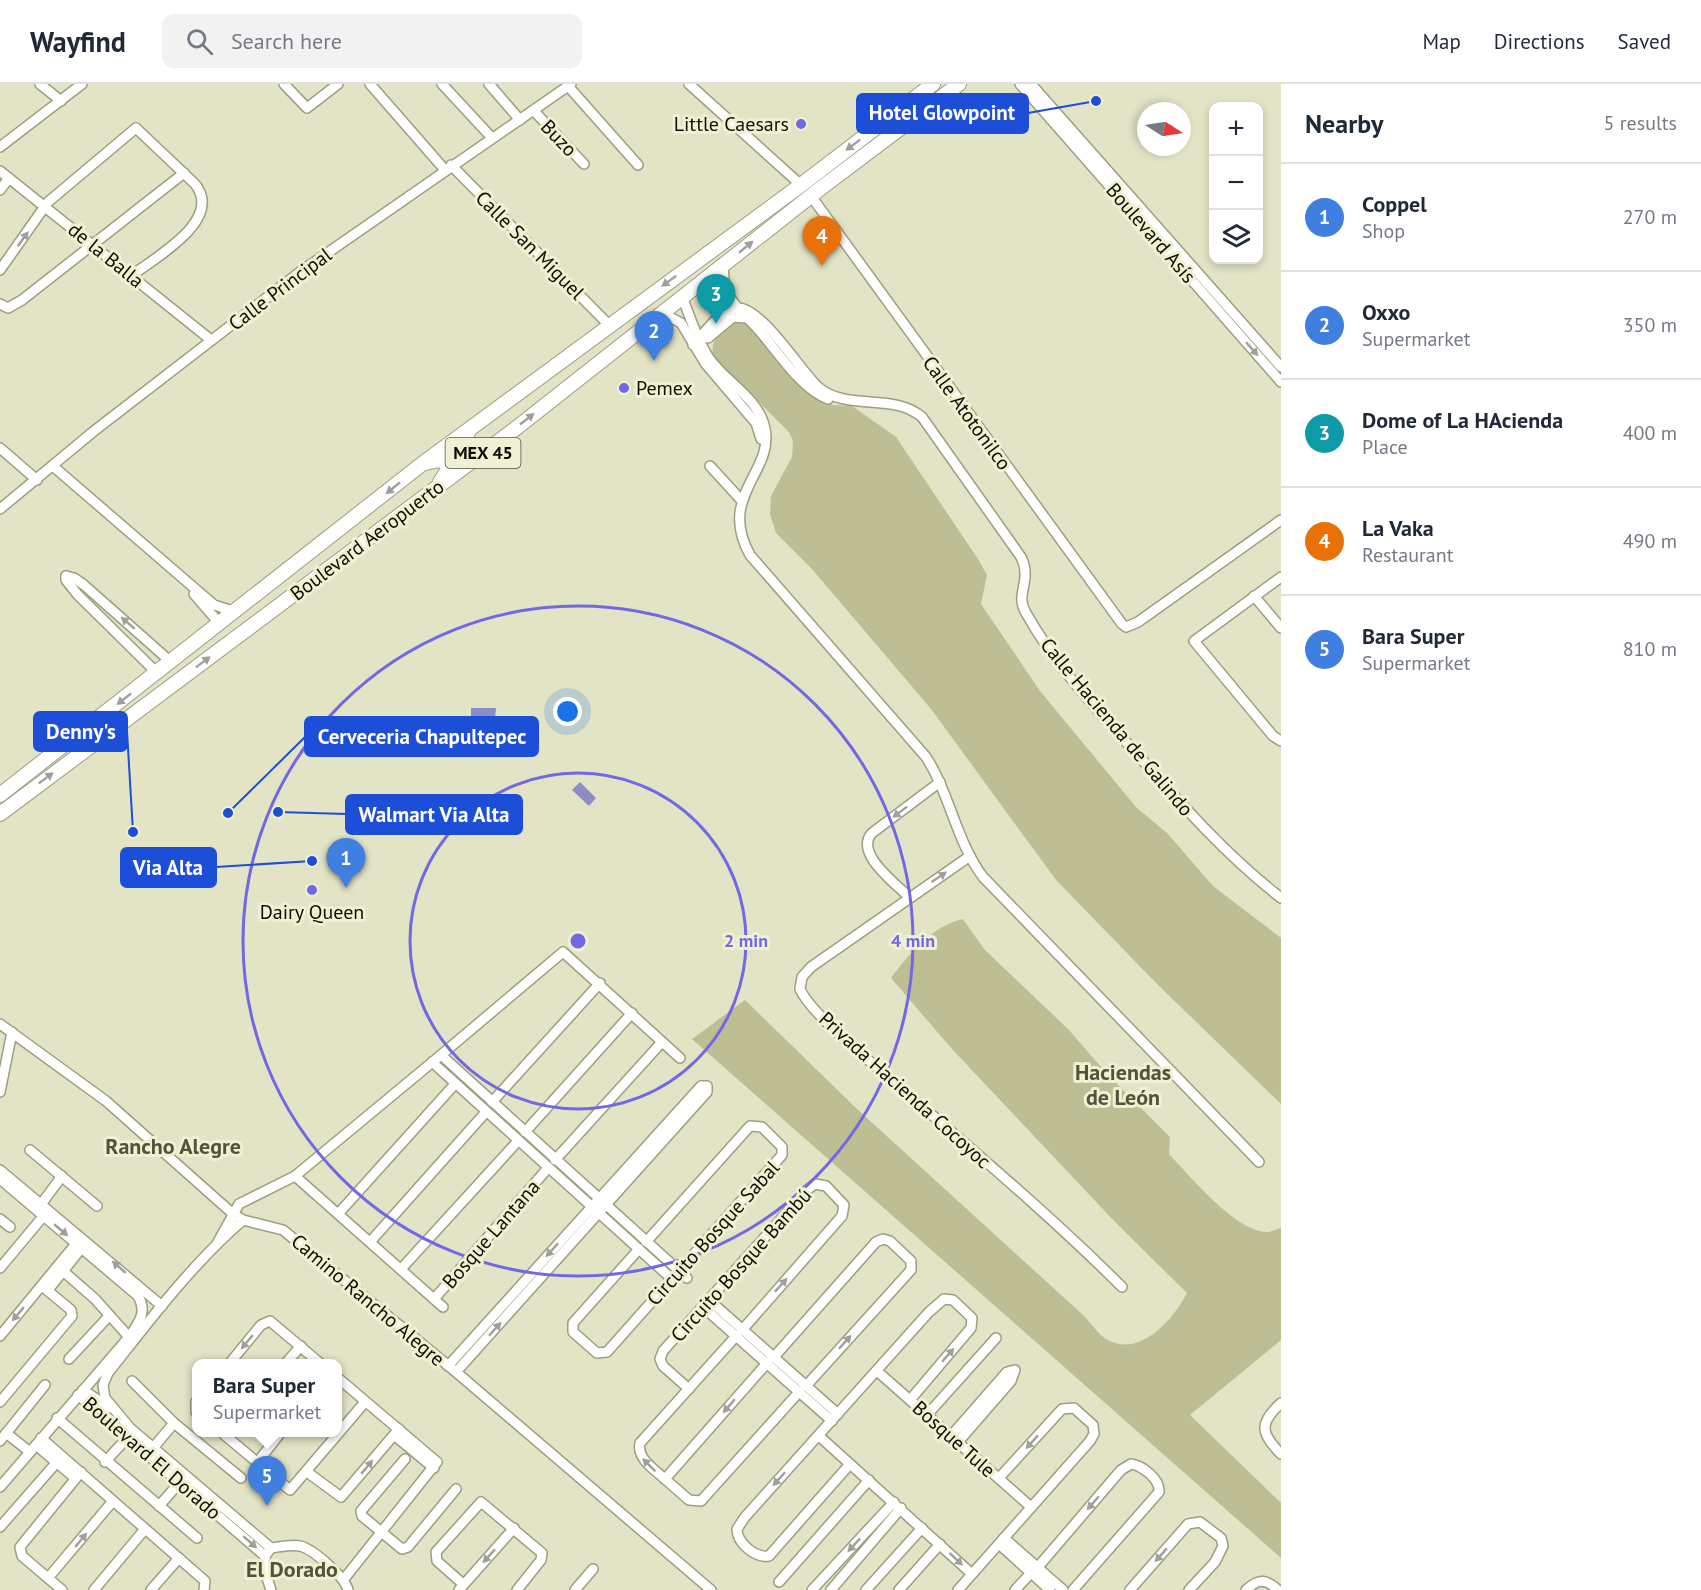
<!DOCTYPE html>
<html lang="en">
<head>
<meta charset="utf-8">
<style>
	body { margin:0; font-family:"PT Sans",sans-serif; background:#f2f2f3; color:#1f2937 }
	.controls { position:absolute; right:18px; top:18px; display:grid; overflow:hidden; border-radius:12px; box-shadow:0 3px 9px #0003 }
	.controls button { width:54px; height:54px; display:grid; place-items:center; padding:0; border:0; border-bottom:2px solid #e0e1e3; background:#fff; color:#1f2937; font:30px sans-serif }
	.compass { position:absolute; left:1137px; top:18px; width:54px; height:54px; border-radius:50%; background:#fff; box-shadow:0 3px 9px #0003; rotate:102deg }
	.you { position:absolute; left:568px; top:628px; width:21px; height:21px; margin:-15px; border:4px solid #fff; border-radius:50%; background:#1a73e8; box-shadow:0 0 0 9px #1a73e833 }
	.badge { display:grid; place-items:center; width:39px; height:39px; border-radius:50%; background:#2563eb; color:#fff; font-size:20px; font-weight:700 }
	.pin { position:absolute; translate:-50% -50px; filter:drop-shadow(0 2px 3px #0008) }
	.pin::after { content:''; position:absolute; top:32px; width:21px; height:18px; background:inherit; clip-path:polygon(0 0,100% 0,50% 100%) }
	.popup { position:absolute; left:192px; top:1275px; width:150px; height:78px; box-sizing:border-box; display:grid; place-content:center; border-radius:12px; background:#fff; filter:drop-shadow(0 2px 4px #0005); font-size:20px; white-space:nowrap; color:#747a83 }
	.popup b { font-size:22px; color:#1f2937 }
	.popup::after { content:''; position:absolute; left:50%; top:100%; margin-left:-12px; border:12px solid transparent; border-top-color:#fff }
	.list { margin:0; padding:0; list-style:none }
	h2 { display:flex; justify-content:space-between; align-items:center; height:78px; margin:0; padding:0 24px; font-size:26px }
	h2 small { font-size:20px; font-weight:400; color:#747a83 }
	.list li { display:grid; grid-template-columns:39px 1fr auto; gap:18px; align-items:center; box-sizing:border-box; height:108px; padding:0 24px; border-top:2px solid #e0e1e3 }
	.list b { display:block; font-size:22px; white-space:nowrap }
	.list p { margin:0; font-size:20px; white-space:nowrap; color:#747a83 }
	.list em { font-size:20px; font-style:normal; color:#747a83 }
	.icon { flex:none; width:33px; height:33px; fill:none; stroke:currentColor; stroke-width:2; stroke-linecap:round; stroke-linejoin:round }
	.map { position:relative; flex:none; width:1281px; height:1506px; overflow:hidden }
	header { display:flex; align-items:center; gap:36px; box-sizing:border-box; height:84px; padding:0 30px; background:#fff; border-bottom:2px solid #e0e1e3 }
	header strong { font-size:28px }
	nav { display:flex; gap:33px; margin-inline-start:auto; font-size:21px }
	.search { width:420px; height:54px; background:#f2f2f3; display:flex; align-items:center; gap:15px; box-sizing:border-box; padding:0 21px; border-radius:12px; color:#747a83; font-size:22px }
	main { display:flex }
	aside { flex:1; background:#fff }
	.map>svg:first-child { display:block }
	.green { fill:#bdbe94 }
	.water { fill:#8b8cc8 }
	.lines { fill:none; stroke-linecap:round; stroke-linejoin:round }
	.minor-casing { stroke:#9d9e81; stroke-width:12 }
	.highway-casing { stroke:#9d9e81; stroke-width:16 }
	.minor { stroke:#fff; stroke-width:9 }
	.highway { stroke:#fff; stroke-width:14 }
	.oneway { fill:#9f9f9b }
	.ring { fill:none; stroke:#7368e3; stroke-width:3 }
	.poi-dot { fill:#7368e3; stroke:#f0f1d2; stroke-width:2 }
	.labels { text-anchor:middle; stroke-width:6; stroke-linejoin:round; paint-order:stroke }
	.shield { fill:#f0f1d2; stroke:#525242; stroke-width:1.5 }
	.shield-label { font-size:18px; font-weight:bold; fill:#0e0e05 }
	.poi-label { font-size:20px; fill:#0e0e05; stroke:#f0f1d2; text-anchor:end }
	.street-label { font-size:20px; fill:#0e0e05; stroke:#f0f1d2 }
	.quarter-label { font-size:22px; font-weight:bold; fill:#535339; stroke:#f0f1d2 }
	.centre { fill:#7368e3; stroke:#f0f1d2; stroke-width:3 }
	.ring-label { font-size:18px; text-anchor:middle; font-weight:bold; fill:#7368e3; stroke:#f0f1d2; stroke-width:6; stroke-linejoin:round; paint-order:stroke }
	.leader { fill:none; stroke:#1d4ed8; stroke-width:2 }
	.callout-dot { fill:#1d4ed8; stroke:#f0f1d2; stroke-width:2 }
	.callout { fill:#1d4ed8; stroke:#1d4ed8; stroke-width:2 }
	.callout-label { font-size:21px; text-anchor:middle; font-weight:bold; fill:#fff }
</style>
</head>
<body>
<header>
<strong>Wayfind</strong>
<div class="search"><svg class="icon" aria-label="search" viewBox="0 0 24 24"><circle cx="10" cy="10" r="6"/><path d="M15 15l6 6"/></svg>Search here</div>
<nav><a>Map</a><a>Directions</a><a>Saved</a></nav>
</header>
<main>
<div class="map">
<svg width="1281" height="1506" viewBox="0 0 1281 1506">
	<rect width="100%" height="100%" fill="#e3e4c5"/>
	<g class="green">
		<path d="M743,234L808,306L833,321L852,322L896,353L978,475L987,491L981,520L1040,607L1136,723L1168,750L1213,802L1281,854V1020L1158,901L1056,796L931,625L812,485L776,449L770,430L771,412L792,373L793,357L789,348L714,274C707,257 726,235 743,234Z"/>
		<path d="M963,835L984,865L1069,946L1107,990L1170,1053L1169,1070C1190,1092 1236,1148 1267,1148C1271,1148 1277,1145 1281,1144V1256L1190,1331L1281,1419V1474L692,955L745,916L856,1024L1083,1231C1090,1238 1098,1250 1106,1255C1139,1275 1173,1236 1187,1209L1116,1139L951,964L891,894C910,869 932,842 963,835Z"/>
	</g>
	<g class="water">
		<path d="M471,624H496L495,634H471Z"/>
		<path d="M580,698L596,714L589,722L572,706Z"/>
	</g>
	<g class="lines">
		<defs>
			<g id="minor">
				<path d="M40,0L61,17"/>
				<path d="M284,0L307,24L338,0"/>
				<path d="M370,0L445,86"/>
				<path d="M442,0L492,54"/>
				<path d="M489,0L520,36"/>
				<path d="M689,0L801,101"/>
				<path d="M1020,0L1281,298"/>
				<path d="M1031,0L1281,283"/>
				<path d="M568,2L638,81"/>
				<path d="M534,27L584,80"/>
				<path d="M0,63L82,0"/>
				<path d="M451,81L609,241"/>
				<path d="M0,87L211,256"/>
				<path d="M0,106L9,94"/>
				<path d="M811,112L1122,540L1126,543L1138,538L1281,436"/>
				<path d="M723,182L725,207L739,226"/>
				<path d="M0,186L48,118L136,44L195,100C224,136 156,173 131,192"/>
				<path d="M683,215C690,233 698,258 709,274C725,298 760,315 765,345C774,388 717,412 750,471L926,673C950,710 956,757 983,793L1259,1078"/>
				<path d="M0,220L8,224L22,216L184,89"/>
				<path d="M664,230L681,239L705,279L756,339L761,355"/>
				<path d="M708,254L733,233L747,234C773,257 795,302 828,315"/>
				<path d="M693,261C704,250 721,224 738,224C762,224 799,285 818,303C847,328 893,308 922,333L1021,473C1033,497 1014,510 1026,529C1055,581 1096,625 1136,669C1182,721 1226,771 1281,814"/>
				<path d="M0,364L37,396"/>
				<path d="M710,382L742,417"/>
				<path d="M54,383L214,521L236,528"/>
				<path d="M0,425L94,347L300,188L571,0"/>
				<path d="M66,492L74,494L84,501L171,578"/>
				<path d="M66,492V496L77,510L157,589"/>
				<path d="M1281,493L1194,557L1273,652L1281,657"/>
				<path d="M194,510L220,540"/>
				<path d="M1254,512L1281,544"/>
				<path d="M970,772L811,883L802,893L800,905C810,929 872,979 894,998C971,1065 1050,1131 1122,1203"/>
				<path d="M909,813C895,799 854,769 872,749L940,698"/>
				<path d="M0,940L106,1017L232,1129L243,1136L283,1146L456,1288L711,1506"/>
				<path d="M441,971L563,868L680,974"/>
				<path d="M432,978L672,1195"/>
				<path d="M0,1008L12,948"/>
				<path d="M492,1018L600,899"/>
				<path d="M525,1048L632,929"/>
				<path d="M30,1066L97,1122"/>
				<path d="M555,1076L662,958"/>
				<path d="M0,1086L162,1222"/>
				<path d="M295,1092L443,1223"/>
				<path d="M0,1095L138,1212C148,1228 138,1240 129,1253L0,1403"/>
				<path d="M42,1119L62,1092"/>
				<path d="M338,1130L455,1000"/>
				<path d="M0,1135L10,1143"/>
				<path d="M243,1136C192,1180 150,1236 108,1289L103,1301L105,1314L130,1344L271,1464"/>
				<path d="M218,1158L239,1120L295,1092L441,971L687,1194"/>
				<path d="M370,1158L486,1028"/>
				<path d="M639,1165L573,1239V1248L597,1269L607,1268L782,1071V1063L762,1043L750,1042L646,1158"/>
				<path d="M0,1184L46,1129"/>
				<path d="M401,1185L518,1057"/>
				<path d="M63,1187L95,1215L129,1253"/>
				<path d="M48,1206L84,1161"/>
				<path d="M434,1215L548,1084"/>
				<path d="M709,1216L838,1330"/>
				<path d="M703,1223L832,1337"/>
				<path d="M0,1252L79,1156"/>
				<path d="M774,1273L876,1158L883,1155L890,1157L911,1177V1186L806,1302"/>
				<path d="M69,1275L109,1232"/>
				<path d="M768,1278L665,1395L689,1416L701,1417L800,1307"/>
				<path d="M229,1280L261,1241L270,1237L321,1280"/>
				<path d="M285,1280L301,1262"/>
				<path d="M448,1282L701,1002H707V1008L456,1288"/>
				<path d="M877,1287L1031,1423"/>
				<path d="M338,1294L437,1378L344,1495"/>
				<path d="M132,1297L174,1339L241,1394"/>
				<path d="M689,1305L663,1282L660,1275L663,1267L807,1106L815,1100L826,1102L844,1121L842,1132L743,1245"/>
				<path d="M83,1306L110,1324"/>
				<path d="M78,1311L265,1472"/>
				<path d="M0,1318L72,1232L71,1226L42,1202"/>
				<path d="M196,1318V1328"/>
				<path d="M1281,1319C1259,1339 1260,1349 1281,1370"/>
				<path d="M927,1331L996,1254"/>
				<path d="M57,1334L197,1454"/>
				<path d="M221,1348L290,1406L365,1318"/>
				<path d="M6,1349L30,1368"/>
				<path d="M394,1351L434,1384"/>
				<path d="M819,1352L972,1490"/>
				<path d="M951,1352L1007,1288L1015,1286L1011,1297L958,1358"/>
				<path d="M41,1354L205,1497L204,1506"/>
				<path d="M0,1357L45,1301"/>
				<path d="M36,1361L75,1394"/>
				<path d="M153,1364L174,1339"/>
				<path d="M405,1375L361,1427L362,1432L402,1465L408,1463L456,1405"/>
				<path d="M105,1378L128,1353"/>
				<path d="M257,1379L281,1348"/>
				<path d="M850,1380L769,1472C755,1474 737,1459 737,1445L745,1433L929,1228L944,1215L953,1216L972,1234L971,1244L910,1316"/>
				<path d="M307,1388L341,1413L399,1345"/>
				<path d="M665,1395C655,1386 636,1374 640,1359L737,1251"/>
				<path d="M159,1422L180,1398"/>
				<path d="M0,1443L57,1378"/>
				<path d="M1004,1454L1063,1506"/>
				<path d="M999,1460L1050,1506"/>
				<path d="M1038,1483L1121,1386L1131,1380C1143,1382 1160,1395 1159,1408L1073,1506"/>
				<path d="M48,1494L113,1417"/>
				<path d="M779,1498L869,1396"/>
				<path d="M463,1500L437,1477L436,1468L481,1418L542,1469L541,1476L517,1506"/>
				<path d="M62,1506L22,1472L20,1463L81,1388"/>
				<path d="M94,1506L145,1445"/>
				<path d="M151,1506L179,1474"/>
				<path d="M271,1506L266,1491L265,1472L271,1464C280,1463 291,1460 300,1462C313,1465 345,1493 348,1506"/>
				<path d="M459,1506L514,1444"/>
				<path d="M575,1506L593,1485"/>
				<path d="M812,1506L894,1418"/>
				<path d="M831,1506L901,1424"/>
				<path d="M866,1506L922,1444"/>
				<path d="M899,1506L940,1460"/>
				<path d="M958,1506L1090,1357L1094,1350L1093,1341L1074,1324L1062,1325L999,1394"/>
				<path d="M1015,1506L1031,1489"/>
				<path d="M1130,1506L1188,1440L1200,1438L1221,1454L1223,1462L1215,1478L1189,1506"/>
				<path d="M1246,1506C1258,1495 1265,1494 1278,1506"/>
			</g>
			<g id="highway">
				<path d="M468,349L459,369L463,373L475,374"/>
				<path d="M425,379L440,376L446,379L448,386L440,398"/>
				<path d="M0,711L422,380L801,101L933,0"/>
				<path d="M0,730L515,345L821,104L959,0"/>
			</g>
		</defs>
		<use href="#minor" class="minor-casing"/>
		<use href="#highway" class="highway-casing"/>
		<use href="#minor" class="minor"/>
		<use href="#highway" class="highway"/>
	</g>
	<defs><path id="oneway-solid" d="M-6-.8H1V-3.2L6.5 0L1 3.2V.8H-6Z" transform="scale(1.5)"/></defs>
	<g class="oneway">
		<use href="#oneway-solid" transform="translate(853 61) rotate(143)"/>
		<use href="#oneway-solid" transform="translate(23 155) rotate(-54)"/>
		<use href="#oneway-solid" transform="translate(746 163) rotate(-39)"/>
		<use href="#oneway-solid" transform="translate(669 197) rotate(144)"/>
		<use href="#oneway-solid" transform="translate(1252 265) rotate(49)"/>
		<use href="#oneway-solid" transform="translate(527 335) rotate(-38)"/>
		<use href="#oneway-solid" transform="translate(393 404) rotate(141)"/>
		<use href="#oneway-solid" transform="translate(128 539) rotate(-139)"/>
		<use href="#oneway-solid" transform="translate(203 578) rotate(-37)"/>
		<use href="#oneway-solid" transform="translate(124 615) rotate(142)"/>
		<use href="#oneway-solid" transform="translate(46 694) rotate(-37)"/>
		<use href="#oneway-solid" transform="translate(900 728) rotate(143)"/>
		<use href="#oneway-solid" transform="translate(939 793) rotate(-34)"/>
		<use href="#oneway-solid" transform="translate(61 1146) rotate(40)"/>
		<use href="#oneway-solid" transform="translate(552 1166) rotate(132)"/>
		<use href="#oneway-solid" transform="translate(119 1183) rotate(-139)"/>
		<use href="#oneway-solid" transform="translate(781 1201) rotate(-48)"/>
		<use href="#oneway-solid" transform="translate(18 1230) rotate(130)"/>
		<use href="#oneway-solid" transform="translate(495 1245) rotate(-48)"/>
		<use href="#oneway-solid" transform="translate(247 1258) rotate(130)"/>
		<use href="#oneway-solid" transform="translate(845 1258) rotate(-48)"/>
		<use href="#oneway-solid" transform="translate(948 1271) rotate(-49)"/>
		<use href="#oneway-solid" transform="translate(729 1322) rotate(131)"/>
		<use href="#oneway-solid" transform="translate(1032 1358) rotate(132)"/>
		<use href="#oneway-solid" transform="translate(649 1381) rotate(-135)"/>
		<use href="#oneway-solid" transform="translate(367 1383) rotate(-50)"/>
		<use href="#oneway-solid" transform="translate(779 1395) rotate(132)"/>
		<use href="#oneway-solid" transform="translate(1093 1419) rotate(131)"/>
		<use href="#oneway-solid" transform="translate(81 1456) rotate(-50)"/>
		<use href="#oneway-solid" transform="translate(250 1458) rotate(41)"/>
		<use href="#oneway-solid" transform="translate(854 1461) rotate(133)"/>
		<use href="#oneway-solid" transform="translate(1161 1471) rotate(131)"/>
		<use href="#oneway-solid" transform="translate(489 1472) rotate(132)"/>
		<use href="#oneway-solid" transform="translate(956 1475) rotate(43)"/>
	</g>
	<g class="ring">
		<circle cx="578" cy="857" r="168"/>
		<circle cx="578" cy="857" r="335"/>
	</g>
	<g class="poi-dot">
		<circle cx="801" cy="40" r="6"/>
		<circle cx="624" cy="304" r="6"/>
		<circle cx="312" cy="806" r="6"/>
	</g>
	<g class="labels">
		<rect class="shield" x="445.5" y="354" width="75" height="30" rx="4.5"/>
		<g class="shield-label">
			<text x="483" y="375">MEX 45</text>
		</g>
		<g class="poi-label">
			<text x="789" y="47">Little Caesars</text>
			<text x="636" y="311" text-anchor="start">Pemex</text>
			<text x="312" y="835" text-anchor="middle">Dairy Queen</text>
		</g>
		<g class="street-label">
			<text transform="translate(559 54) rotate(46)" y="7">Buzo</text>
			<text transform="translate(1151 149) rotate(49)" y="7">Boulevard Asís</text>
			<text transform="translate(530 161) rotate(45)" y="7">Calle San Miguel</text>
			<text transform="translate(106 171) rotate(39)" y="7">de la Balla</text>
			<text transform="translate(280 205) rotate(-37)" y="7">Calle Principal</text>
			<text transform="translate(967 329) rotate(54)" y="7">Calle Atotonilco</text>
			<text transform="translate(367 456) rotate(-37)" y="7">Boulevard Aeropuerto</text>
			<text transform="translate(1117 643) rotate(50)" y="7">Calle Hacienda de Galindo</text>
			<text transform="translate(905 1006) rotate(42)" y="7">Privada Hacienda Cocoyoc</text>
			<text transform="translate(713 1149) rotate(-48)" y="7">Circuito Bosque Sabal</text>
			<text transform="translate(491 1150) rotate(-49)" y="7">Bosque Lantana</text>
			<text transform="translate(741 1181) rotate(-48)" y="7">Circuito Bosque Bambú</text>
			<text transform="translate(368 1216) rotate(40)" y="7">Camino Rancho Alegre</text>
			<text transform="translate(954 1355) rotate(42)" y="7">Bosque Tule</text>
			<text transform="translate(152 1374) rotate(41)" y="7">Boulevard El Dorado</text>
		</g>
		<g class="quarter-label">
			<text x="1123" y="996">Haciendas<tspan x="1123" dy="25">de León</tspan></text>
			<text x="173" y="1070">Rancho Alegre</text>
			<text x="292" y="1493">El Dorado</text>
		</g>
	</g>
	<circle cx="578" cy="857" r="9" class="centre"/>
	<g class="ring-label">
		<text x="746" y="863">2 min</text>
		<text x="913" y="863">4 min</text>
	</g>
	<path class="leader" d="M1096 17L1028 29M133 748L127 647M228 729L305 653M278 728L346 730M312 777L216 783"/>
	<g class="callout-dot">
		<circle cx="1096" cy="17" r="6"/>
		<circle cx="133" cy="748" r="6"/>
		<circle cx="228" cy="729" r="6"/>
		<circle cx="278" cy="728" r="6"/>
		<circle cx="312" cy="777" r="6"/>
	</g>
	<g class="callout">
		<rect x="857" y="10" width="171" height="39" rx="6"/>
		<rect x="34" y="628" width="93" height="39" rx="6"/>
		<rect x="305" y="633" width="233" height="39" rx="6"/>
		<rect x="346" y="711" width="176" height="39" rx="6"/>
		<rect x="121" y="764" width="95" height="39" rx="6"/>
	</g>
	<g class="callout-label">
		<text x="942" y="36">Hotel Glowpoint</text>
		<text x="81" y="655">Denny's</text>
		<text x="422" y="660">Cerveceria Chapultepec</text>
		<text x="434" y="738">Walmart Via Alta</text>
		<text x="168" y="791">Via Alta</text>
	</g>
</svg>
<div class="controls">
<button>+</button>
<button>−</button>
<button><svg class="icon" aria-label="layers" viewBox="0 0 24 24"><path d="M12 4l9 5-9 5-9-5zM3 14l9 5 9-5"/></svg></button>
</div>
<svg class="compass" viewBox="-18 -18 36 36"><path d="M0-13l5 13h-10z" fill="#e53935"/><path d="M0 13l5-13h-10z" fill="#747a83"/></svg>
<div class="you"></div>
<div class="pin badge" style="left:346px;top:804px;background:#3f7fe0">1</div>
<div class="pin badge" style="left:654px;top:277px;background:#3f7fe0">2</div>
<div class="pin badge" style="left:716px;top:240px;background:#0f9aa8">3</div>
<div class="pin badge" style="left:822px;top:182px;background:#e8710a">4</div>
<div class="pin badge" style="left:267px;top:1422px;background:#3f7fe0">5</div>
<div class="popup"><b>Bara Super</b>Supermarket</div>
</div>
<aside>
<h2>Nearby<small>5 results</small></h2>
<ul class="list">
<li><span class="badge" style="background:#3f7fe0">1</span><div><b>Coppel</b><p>Shop</p></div><em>270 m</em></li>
<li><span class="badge" style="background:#3f7fe0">2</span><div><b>Oxxo</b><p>Supermarket</p></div><em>350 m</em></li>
<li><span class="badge" style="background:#0f9aa8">3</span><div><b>Dome of La HAcienda</b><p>Place</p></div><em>400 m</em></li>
<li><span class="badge" style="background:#e8710a">4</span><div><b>La Vaka</b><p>Restaurant</p></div><em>490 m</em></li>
<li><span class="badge" style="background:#3f7fe0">5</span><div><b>Bara Super</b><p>Supermarket</p></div><em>810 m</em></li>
</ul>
</aside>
</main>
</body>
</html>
